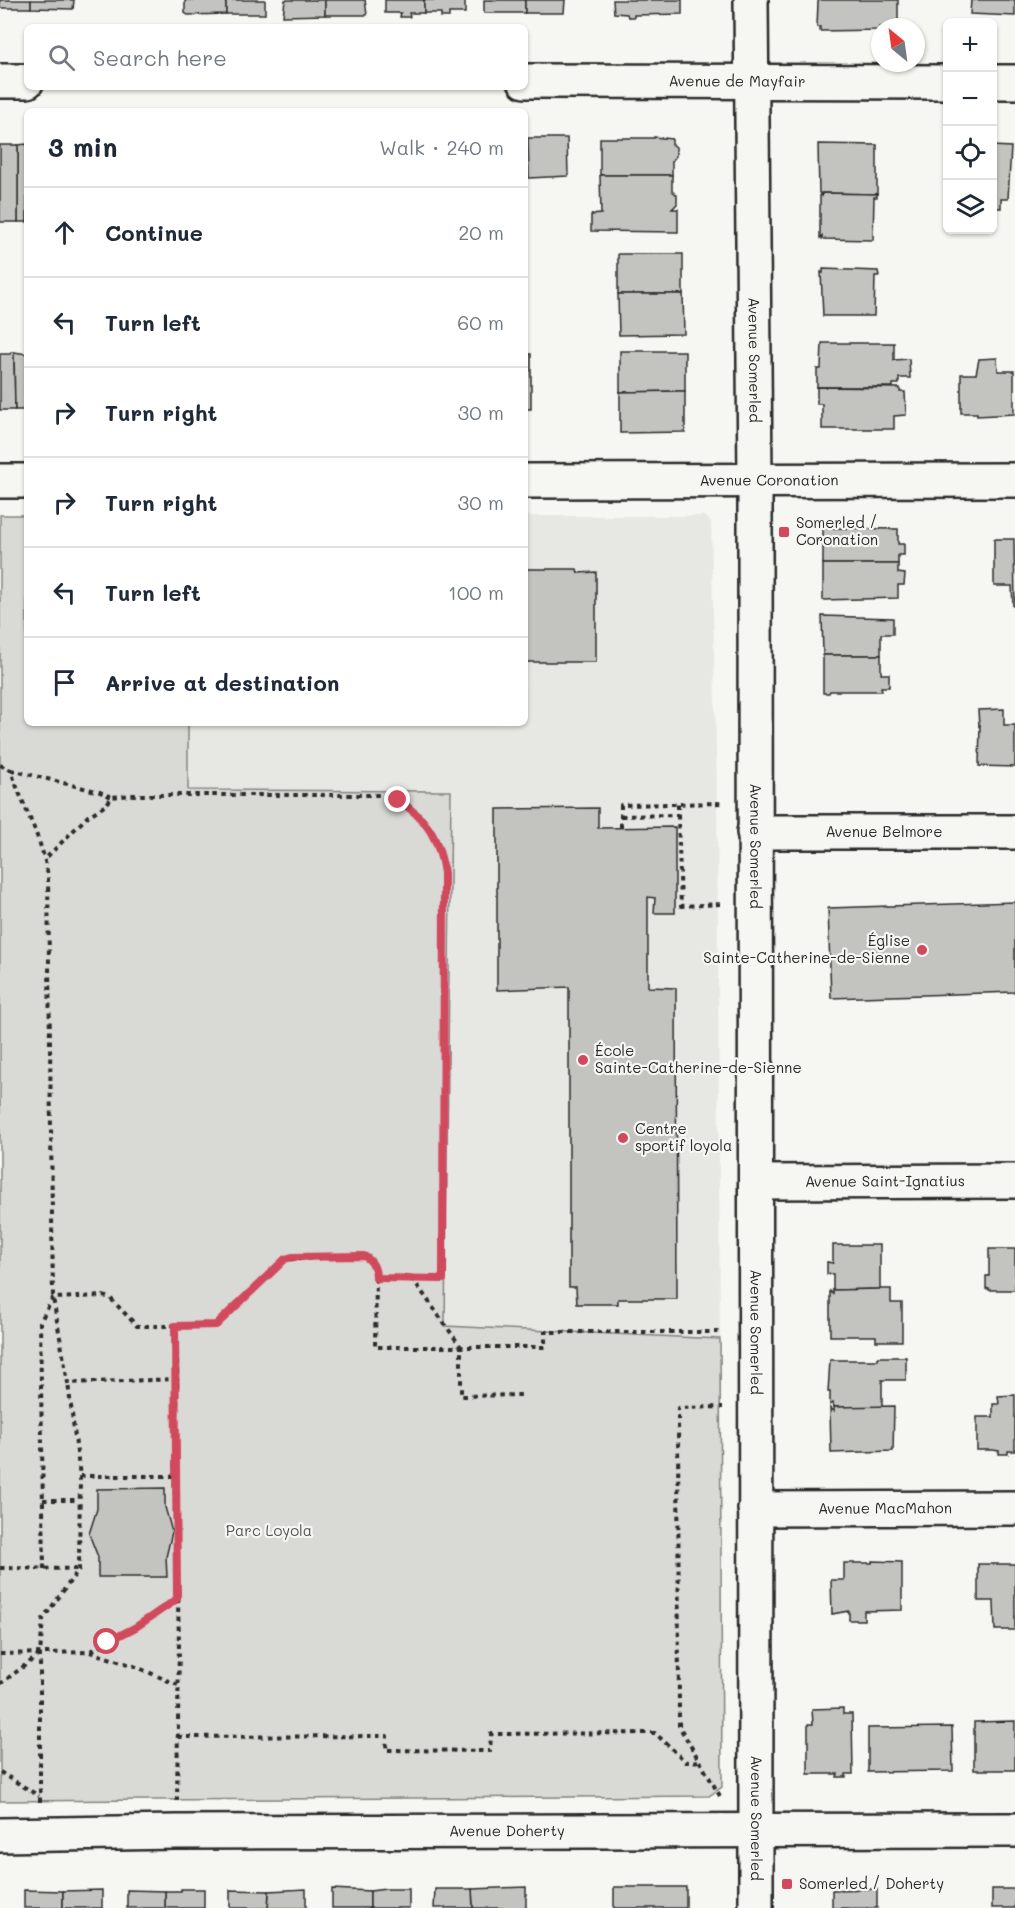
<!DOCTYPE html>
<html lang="en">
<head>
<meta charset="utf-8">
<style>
	body { margin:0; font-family:Mali,sans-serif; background:#f6f6f7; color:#1f2937 }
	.controls { position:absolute; right:18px; top:18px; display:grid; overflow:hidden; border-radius:9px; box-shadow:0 2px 4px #0004 }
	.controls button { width:54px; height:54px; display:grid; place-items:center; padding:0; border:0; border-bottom:2px solid #e0e1e3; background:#fff; color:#1f2937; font:30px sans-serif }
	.compass { position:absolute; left:871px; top:18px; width:54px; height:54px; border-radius:50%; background:#fff; box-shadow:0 2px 4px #0004; rotate:331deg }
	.stop { position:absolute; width:18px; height:18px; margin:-14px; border:4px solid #d1495b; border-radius:50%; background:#fff }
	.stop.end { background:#d1495b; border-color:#fff; box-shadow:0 2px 6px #0008 }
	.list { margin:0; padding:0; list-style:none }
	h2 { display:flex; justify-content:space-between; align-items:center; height:78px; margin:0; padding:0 24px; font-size:26px }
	h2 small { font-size:20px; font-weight:400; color:#747a83 }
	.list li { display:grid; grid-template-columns:39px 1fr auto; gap:18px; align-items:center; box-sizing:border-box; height:90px; padding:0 24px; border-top:2px solid #e0e1e3 }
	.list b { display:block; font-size:22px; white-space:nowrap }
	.list em { font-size:20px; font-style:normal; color:#747a83 }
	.icon { flex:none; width:33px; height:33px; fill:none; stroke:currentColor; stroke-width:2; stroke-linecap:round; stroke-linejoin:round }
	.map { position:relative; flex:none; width:1015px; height:1908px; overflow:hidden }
	.search { position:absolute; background:#fff; box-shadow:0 2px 4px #0004; left:24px; top:24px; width:504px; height:66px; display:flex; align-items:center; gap:15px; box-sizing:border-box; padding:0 21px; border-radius:9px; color:#747a83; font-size:22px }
	.panel { position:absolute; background:#fff; box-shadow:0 2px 4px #0004; left:24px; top:108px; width:504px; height:618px; border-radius:9px }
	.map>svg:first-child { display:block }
	.built { fill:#e7e7e3 }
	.green { fill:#d9d9d5; stroke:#828280; stroke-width:1.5 }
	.building { fill:#c3c3c0; stroke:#2b2b2b; stroke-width:1.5 }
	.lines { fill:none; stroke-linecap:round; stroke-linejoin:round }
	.street-casing { stroke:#2b2b2b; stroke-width:38 }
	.path { stroke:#2b2b2b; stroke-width:4; stroke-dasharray:4.5 4.5; stroke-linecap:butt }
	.street { stroke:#f6f6f2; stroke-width:33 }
	.route { stroke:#d1495b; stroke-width:8 }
	.poi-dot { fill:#d1495b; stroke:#f6f6f2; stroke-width:2 }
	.labels { text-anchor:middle; stroke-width:4.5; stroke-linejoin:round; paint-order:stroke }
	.street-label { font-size:15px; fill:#2b2b2b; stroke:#f6f6f2 }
	.poi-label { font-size:15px; fill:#2b2b2b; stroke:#f6f6f2; text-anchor:start }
	.park-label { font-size:15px; fill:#565656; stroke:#f6f6f2 }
</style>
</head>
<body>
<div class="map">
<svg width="1015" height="1908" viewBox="0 0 1015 1908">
	<rect width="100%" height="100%" fill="#f6f6f2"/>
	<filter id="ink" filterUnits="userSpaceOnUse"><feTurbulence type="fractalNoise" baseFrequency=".0167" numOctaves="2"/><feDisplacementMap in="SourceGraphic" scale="12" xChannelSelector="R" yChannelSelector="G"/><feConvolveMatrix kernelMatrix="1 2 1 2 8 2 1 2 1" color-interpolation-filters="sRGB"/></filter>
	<g filter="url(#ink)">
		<path class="built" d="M525,516H705L711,522L717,788L720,1339L445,1328L451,791L188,790V723H525Z"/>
		<path class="green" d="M0,515H27V723H188V790L451,791L445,1326L720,1339L722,1787L709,1796L0,1801Z"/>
		<g class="building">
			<rect x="0" y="0" width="31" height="8"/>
			<path d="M31,0H74L73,9L31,8Z"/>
			<path d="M185,0H226V14L188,15L185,13Z"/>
			<rect x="226" y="0" width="39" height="14"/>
			<path d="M285,0H325V15L283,16Z"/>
			<path d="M325,0H365L367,15H325Z"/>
			<path d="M385,0H424V13H409L410,17H400L401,13H385Z"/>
			<path d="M424,0H465V13H449V17H441V13H424Z"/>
			<rect x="484" y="0" width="41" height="13"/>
			<path d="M525,0H565L564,13H525Z"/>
			<path d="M613,0H682V14L634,15V17H628L627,14L614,13Z"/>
			<path d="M819,0H898V27H880V30L820,31V27H817L818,2Z"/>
			<path d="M971,0H1015V16L970,14Z"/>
			<path d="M654,137L672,139V144L676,147V156L672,161V175H600V138H654Z"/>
			<path d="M528,138H567L568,176L529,178Z"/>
			<path d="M27,144V222H18V145Z"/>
			<path d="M818,144L877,145V194L819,193Z"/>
			<rect x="0" y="145" width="18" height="77"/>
			<path d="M992,146L1011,147L1008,199H1001V208H992Z"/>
			<path d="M600,175H672V191L677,195V204L672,209H678V232L591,231V215L601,214Z"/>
			<path d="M822,193L877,194V197H874L873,240L822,239V236L820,238V194L822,196Z"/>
			<rect x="618" y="254" width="65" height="40"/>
			<path d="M823,269L878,271L879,276H875L874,316H823L821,272L823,273Z"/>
			<path d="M618,294H683L684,334L619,335Z"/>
			<path d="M822,343H894V360L909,359L910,378H899V384H893V387H817V369H821Z"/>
			<path d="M620,351H685V391L620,392Z"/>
			<path d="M11,352H14L15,410H0V354H10Z"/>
			<path d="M14,352L27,354V410H15Z"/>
			<rect x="525" y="354" width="6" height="55"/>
			<path d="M997,358L998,371H1014V414L977,416V413H961V374H976L979,359Z"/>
			<path d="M817,387L900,388V392H905L906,415L894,416V429H822V404H817Z"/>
			<path d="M681,391H685V432L620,433V392Z"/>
			<path d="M823,528L898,529V544H904V555H898V564H823Z"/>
			<path d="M994,539H1014L1015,606H1013L1012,586H994Z"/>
			<path d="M823,564H898V573L905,574L904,585H898V598L823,600Z"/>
			<path d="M525,569H577L578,573L596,572V662H525Z"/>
			<path d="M822,616L893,618V634H881V655H823Z"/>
			<path d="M823,655H881V674H889V687H881L882,691H830L829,693H823Z"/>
			<path d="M1004,709V725H1015V767L979,766L980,725L979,726L978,710Z"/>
			<path d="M598,808V828L675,827V913H654L655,898L648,897V987L676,988L677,1299H618V1304H577L576,1287H569V987L497,990V809Z"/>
			<path d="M1015,902V992L831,998L828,908Z"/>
			<path d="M833,1245H880V1289L833,1290V1274H827V1262L833,1263Z"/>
			<path d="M989,1249H1015V1290H989V1288L986,1289V1276H989Z"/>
			<path d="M880,1289H891V1303H902V1341H876V1336H830V1291L833,1294V1290Z"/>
			<path d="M878,1357H906V1380H882V1407H834L833,1403L830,1405V1392H828L830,1360H878Z"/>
			<path d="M1015,1395V1451H1008V1454H999V1451L993,1450H977V1417H993V1404H999L998,1396Z"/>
			<path d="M894,1406L893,1451L831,1453L830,1408L834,1411V1407Z"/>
			<path d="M165,1488V1507L172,1532L166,1557L167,1577H98V1557L89,1534L97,1509V1489Z"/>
			<path d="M872,1561L902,1562V1610L864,1611V1620H849V1611L832,1614L831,1580H844V1563H872Z"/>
			<path d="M978,1564H1015V1630H995L994,1601H978Z"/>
			<path d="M843,1708V1714H852L853,1774H846V1777H837L838,1774H808V1724H813L812,1709Z"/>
			<path d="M1015,1721V1770H974V1722Z"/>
			<path d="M952,1727L953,1771L868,1772V1728Z"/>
			<path d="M526,1887V1908H473L472,1889Z"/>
			<rect x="614" y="1887" width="72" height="21"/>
			<path d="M181,1889H204V1908H165V1891H181Z"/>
			<path d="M306,1889V1908H268L269,1891Z"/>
			<path d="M332,1889L370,1891V1908H332Z"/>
			<path d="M386,1889H409V1908H370V1891Z"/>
			<path d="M435,1889H472L473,1908H434Z"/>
			<path d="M877,1889V1908H832V1890Z"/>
			<rect x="992" y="1889" width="23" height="19"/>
			<path d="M24,1890L63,1891V1908H24Z"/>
			<path d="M102,1890V1908H63V1891Z"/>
			<path d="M127,1890L165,1891V1908H127Z"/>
			<path d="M230,1890L269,1891L268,1908H230Z"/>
		</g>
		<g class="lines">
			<defs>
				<g id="street">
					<path id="s1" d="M751,0L755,481L756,1908"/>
					<path d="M0,81H27"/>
					<path id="s2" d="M525,81L948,82"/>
					<path d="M992,82H1015"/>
					<path d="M0,481H27"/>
					<path id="s3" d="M525,481L1015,480"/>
					<path id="s4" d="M754,832H1015"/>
					<path id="s5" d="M756,1182L1015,1181"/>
					<path id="s6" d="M755,1509L1015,1508"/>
					<path id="s7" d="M0,1835L176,1832L1015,1830"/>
				</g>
			</defs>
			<use href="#street" class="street-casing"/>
			<g class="path">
				<path d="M0,765L11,770C22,806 44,841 48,878L53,1298L68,1383L177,1379L175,1326L216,1325L285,1259L364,1256C373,1261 376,1268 376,1278L443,1279L444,873C439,833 422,808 384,795H131L112,797L106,805L88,816L46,858"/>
				<path d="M11,770L100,792L112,797"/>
				<path d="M678,815L681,906L723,904"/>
				<path d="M621,816L678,815V804"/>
				<path d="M621,827V805L724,803"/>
				<path d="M376,1278L375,1347H545V1332H723"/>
				<path d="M412,1278L461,1347V1396L524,1395"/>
				<path d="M80,1476H175"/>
				<path d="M43,1500H79"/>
				<path d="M0,1568L78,1569"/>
				<path d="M44,1569L40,1322L53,1298L103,1296L110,1298L137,1326H175"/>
				<path d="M91,1651L136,1627L177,1599"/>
				<path d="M0,1654L90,1652L134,1666L178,1685"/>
				<path d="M0,1684L39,1655"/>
				<path d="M178,1737L387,1736L386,1750L490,1751L491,1734L655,1733L686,1762L700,1761"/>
				<path d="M0,1772L39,1796"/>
				<path d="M720,1796L679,1726L678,1408L723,1407"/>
				<path d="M177,1801L179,1643L175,1476L177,1379"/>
				<path d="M40,1802V1654L43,1619L79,1569L80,1476L68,1383"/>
			</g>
			<use href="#street" class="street"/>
		</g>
	</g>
	<g class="lines" filter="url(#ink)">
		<path class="route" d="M107,1642L136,1627L177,1599L175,1326L216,1325L280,1264L285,1259L292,1257L364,1256C373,1261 376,1268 376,1278L443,1279L444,873C439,838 427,819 398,800"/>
	</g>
	<g class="poi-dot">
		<rect x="778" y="526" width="12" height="12" rx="3"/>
		<circle cx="922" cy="950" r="6"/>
		<circle cx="583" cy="1060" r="6"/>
		<circle cx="623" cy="1138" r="6"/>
		<rect x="781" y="1878" width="12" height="12" rx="3"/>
	</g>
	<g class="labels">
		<g class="street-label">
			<text dy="5" stroke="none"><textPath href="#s2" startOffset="212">Avenue de Mayfair</textPath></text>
			<text dy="5" stroke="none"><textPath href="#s1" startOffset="360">Avenue Somerled</textPath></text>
			<text dy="5" stroke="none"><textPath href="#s3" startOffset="244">Avenue Coronation</textPath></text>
			<text dy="5" stroke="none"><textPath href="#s4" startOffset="130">Avenue Belmore</textPath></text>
			<text dy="5" stroke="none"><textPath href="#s1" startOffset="846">Avenue Somerled</textPath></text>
			<text dy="5" stroke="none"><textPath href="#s5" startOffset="129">Avenue Saint-Ignatius</textPath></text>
			<text dy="5" stroke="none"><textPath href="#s1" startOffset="1332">Avenue Somerled</textPath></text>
			<text dy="5" stroke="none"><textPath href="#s6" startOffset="130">Avenue MacMahon</textPath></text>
			<text dy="5" stroke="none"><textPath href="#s1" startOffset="1818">Avenue Somerled</textPath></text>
			<text dy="5" stroke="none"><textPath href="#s7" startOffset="507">Avenue Doherty</textPath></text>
		</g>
		<g class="poi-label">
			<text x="796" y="528">Somerled /<tspan x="796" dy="17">Coronation</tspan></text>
			<text x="910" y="946" text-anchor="end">Église<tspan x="910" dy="17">Sainte-Catherine-de-Sienne</tspan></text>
			<text x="595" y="1056">École<tspan x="595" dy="17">Sainte-Catherine-de-Sienne</tspan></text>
			<text x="635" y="1134">Centre<tspan x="635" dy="17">sportif loyola</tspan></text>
			<text x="799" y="1889">Somerled / Doherty</text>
		</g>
		<g class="park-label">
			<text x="269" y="1536">Parc Loyola</text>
		</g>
	</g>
</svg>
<div class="controls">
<button>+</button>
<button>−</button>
<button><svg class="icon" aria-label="locate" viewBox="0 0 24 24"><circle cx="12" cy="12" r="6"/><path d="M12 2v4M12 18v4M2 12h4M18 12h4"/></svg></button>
<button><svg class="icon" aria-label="layers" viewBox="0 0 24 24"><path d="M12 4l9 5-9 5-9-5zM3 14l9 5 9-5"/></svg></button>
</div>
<svg class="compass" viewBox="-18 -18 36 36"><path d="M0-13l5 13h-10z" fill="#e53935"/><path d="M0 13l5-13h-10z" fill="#747a83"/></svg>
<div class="stop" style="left:107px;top:1642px"></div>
<div class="stop end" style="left:398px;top:800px"></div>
<div class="search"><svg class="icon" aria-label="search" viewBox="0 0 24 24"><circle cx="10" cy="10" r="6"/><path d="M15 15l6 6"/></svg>Search here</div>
<section class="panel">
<h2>3 min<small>Walk · 240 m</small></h2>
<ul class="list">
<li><svg class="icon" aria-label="ahead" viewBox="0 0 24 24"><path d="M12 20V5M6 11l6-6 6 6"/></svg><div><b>Continue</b></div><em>20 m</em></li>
<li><svg class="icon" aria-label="left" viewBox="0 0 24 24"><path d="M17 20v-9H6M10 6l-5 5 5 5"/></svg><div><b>Turn left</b></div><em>60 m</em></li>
<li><svg class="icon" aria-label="right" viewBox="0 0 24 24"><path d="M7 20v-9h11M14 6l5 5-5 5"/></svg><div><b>Turn right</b></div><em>30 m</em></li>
<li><svg class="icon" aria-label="right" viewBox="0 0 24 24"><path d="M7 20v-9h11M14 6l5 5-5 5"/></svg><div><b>Turn right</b></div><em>30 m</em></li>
<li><svg class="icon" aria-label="left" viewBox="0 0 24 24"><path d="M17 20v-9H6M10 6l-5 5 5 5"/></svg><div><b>Turn left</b></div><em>100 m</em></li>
<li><svg class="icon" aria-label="arrive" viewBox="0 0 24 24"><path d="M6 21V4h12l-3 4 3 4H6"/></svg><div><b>Arrive at destination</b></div></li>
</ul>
</section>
</div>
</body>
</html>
